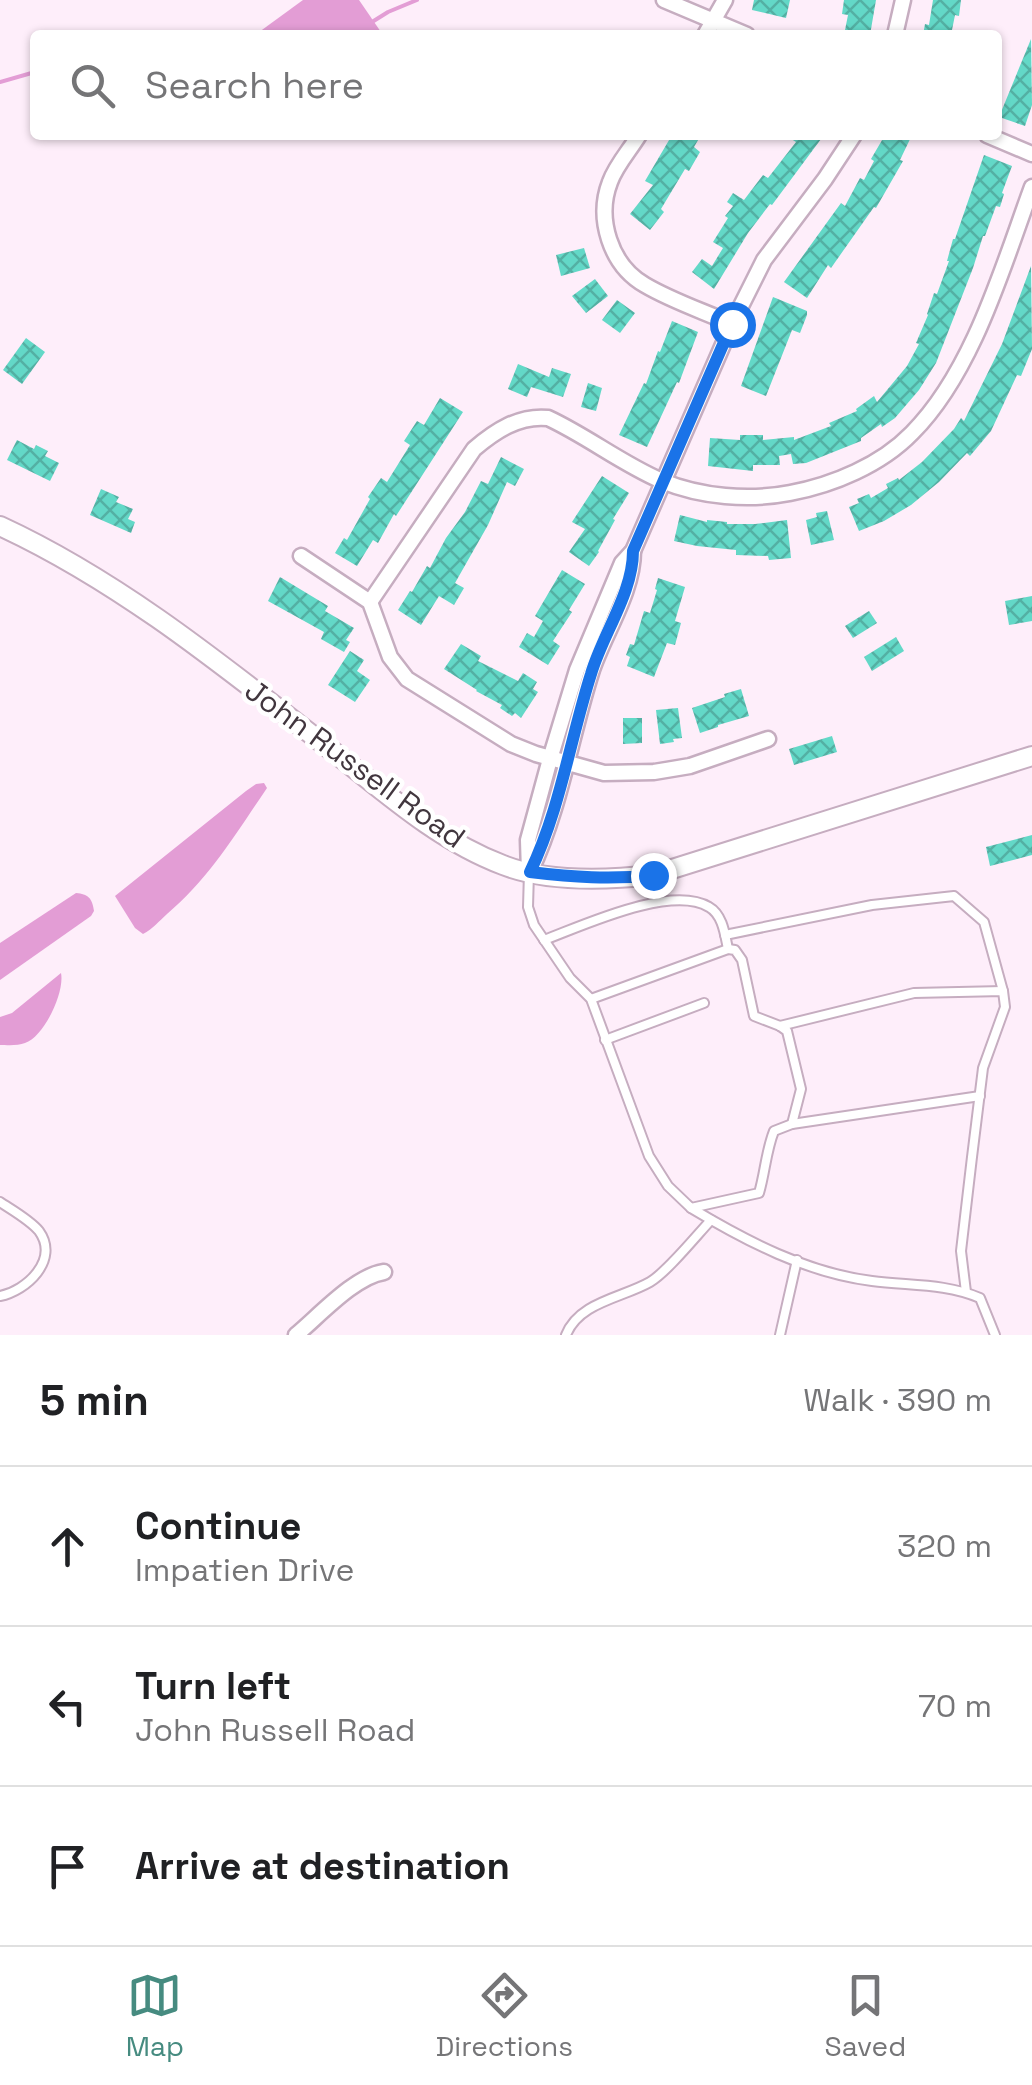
<!DOCTYPE html>
<html lang="en">
<head>
<meta charset="utf-8">
<style>
	body { margin:0; font-family:"Space Grotesk",sans-serif; background:#f6f6f6; color:#202124 }
	.stop { position:absolute; width:30px; height:30px; margin:-22px; border:8px solid #1a73e8; border-radius:50%; background:#fff }
	.stop.end { background:#1a73e8; border-color:#fff; box-shadow:0 2px 10px #0008 }
	.list { margin:0; padding:0; list-style:none }
	h2 { display:flex; justify-content:space-between; align-items:center; height:130px; margin:0; padding:0 40px; font-size:42px }
	h2 small { font-size:32px; font-weight:400; color:#757577 }
	.list li { display:grid; grid-template-columns:65px 1fr auto; gap:30px; align-items:center; box-sizing:border-box; height:160px; padding:0 40px; border-top:2px solid #e0e0e0 }
	.list b { display:block; font-size:38px; white-space:nowrap }
	.list p { margin:0; font-size:32px; white-space:nowrap; color:#757577 }
	.list em { font-size:32px; font-style:normal; color:#757577 }
	.icon { flex:none; width:55px; height:55px; fill:none; stroke:currentColor; stroke-width:2; stroke-linecap:round; stroke-linejoin:round }
	.map { position:relative; flex:none; width:1032px; height:1335px; overflow:hidden }
	.search { position:absolute; background:#fff; box-shadow:0 2px 8px #0004; left:30px; right:30px; top:30px; height:110px; display:flex; align-items:center; gap:25px; box-sizing:border-box; padding:0 35px; border-radius:10px; color:#757577; font-size:38px }
	.sheet { height:610px; background:#fff }
	nav { display:flex; justify-content:space-around; align-items:center; box-sizing:border-box; height:140px; border-top:2px solid #e0e0e0; background:#fff; font-size:28px; color:#757577 }
	nav a { display:grid; justify-items:center; gap:5px }
	nav .on { color:#468b80 }
	.map>svg:first-child { display:block }
	.water { fill:#e39dd5 }
	.lines { fill:none; stroke-linecap:round; stroke-linejoin:round }
	.stream { stroke:#e39dd5; stroke-width:4 }
	.building { fill:url(#building-cross-hatch) }
	.service-casing { stroke:#c6adc0; stroke-width:12 }
	.minor-casing { stroke:#c6adc0; stroke-width:19 }
	.tertiary-casing { stroke:#c6adc0; stroke-width:22 }
	.service { stroke:#fff; stroke-width:8 }
	.minor { stroke:#fff; stroke-width:14 }
	.tertiary { stroke:#fff; stroke-width:18 }
	.route { stroke:#1a73e8; stroke-width:12 }
	.labels { text-anchor:middle; stroke-width:9; stroke-linejoin:round; paint-order:stroke }
	.street-label { font-size:30px; fill:#41363e; stroke:#fff }
</style>
</head>
<body>
<div class="map">
<svg width="1032" height="1335" viewBox="0 0 1032 1335">
	<defs>
		<pattern id="building-cross-hatch" width="8" height="8" patternUnits="userSpaceOnUse" patternTransform="scale(2.5)"><rect width="8" height="8" fill="#63d8c7"/><path d="M0 0l8 8M0 8l8-8" fill="none" stroke="#53b0a3"/></pattern>
	</defs>
	<rect width="100%" height="100%" fill="#feeefa"/>
	<g class="water">
		<path d="M303,0H359L383,35H255Z"/>
		<path d="M264,783L267,788C237,832 209,879 167,914C159,921 153,929 143,934L135,928L115,896L246,791L256,784Z"/>
		<path d="M76,893C88,894 92,898 94,911L91,916L0,980V943Z"/>
		<path d="M61,973C65,992 44,1037 25,1043C18,1046 7,1045 0,1045V1017L12,1013Z"/>
	</g>
	<g class="lines">
		<g class="stream">
			<path d="M372,22L388,12L417,0"/>
			<path d="M0,82L35,72"/>
		</g>
	</g>
	<g class="building">
		<path d="M754,0H790L786,18L752,10Z"/>
		<path d="M844,0H876L870,35H844L848,15L842,14Z"/>
		<path d="M933,0H961L959,16L955,15L951,35H923L925,24L929,25Z"/>
		<path d="M1031,39L1032,105L1025,126L999,117Z"/>
		<path d="M672,135H701L694,147L700,152L689,171L685,169L661,209L664,212L650,230L630,214L653,185L645,181Z"/>
		<path d="M785,135H824L772,205L770,204L748,233L714,289L692,272L702,259L712,266L723,248L713,242L728,218L725,216L733,206L727,202L733,193L744,200L763,175L768,178L796,142Z"/>
		<path d="M885,135H912L900,160L903,161L876,208L874,207L831,268L828,265L807,298L784,282L841,203L845,206L860,178L864,180L874,161L871,159Z"/>
		<path d="M984,155L1012,166L1002,193L1004,194L1000,207L996,206L985,236H983L973,268L936,363L919,390L895,418L882,427L881,424L861,438V441L806,463L793,464L791,454L779,456L780,465H753V471L708,466L710,438L740,440V435H763V440L794,437V440L831,426L829,423L857,411L856,409L874,396L877,402L907,366L919,344L916,343L928,315L927,314L934,293L937,294L949,261H947L953,239H955Z"/>
		<path d="M584,248L590,268L561,276L556,255Z"/>
		<path d="M1031,266L1032,349L1021,376L1017,375L991,431L970,456L967,453L939,482L911,505L884,521L859,531L849,507L859,503L857,499L869,494L871,498L888,488L886,484L898,478L899,480L922,462L954,429L961,418L964,421L1002,344Z"/>
		<path d="M595,279L608,296L586,313L572,296Z"/>
		<path d="M773,297L807,311V315L800,333L792,330L766,396L741,386Z"/>
		<path d="M617,300L635,313L620,333L602,320Z"/>
		<path d="M672,321L698,332L679,383L677,382L647,447L619,435L644,383L646,384L658,351L660,352Z"/>
		<path d="M26,338L45,352L22,384L3,370Z"/>
		<path d="M518,364L549,377L552,368L571,374L563,397L531,387L527,397L508,389Z"/>
		<path d="M588,383L602,388L596,411L581,407Z"/>
		<path d="M440,398L463,412L396,516L394,514L378,543L373,540L357,566L335,553L344,538L347,540L370,499L368,497L381,478L387,482L410,445L404,441L417,421L424,425Z"/>
		<path d="M17,440L34,449L36,445L48,451L45,456L59,463L50,481L7,460Z"/>
		<path d="M501,457L524,469L515,486L507,482L488,525L455,583L464,588L454,605L439,596L421,625L398,610L410,591L412,592L427,566L430,568L446,538L465,512L481,481L488,484Z"/>
		<path d="M602,476L629,493L613,519L615,520L598,551L599,552L589,566L569,552L585,529L572,522Z"/>
		<path d="M101,489L119,497L116,502L133,509L128,519L135,522L131,533L90,515Z"/>
		<path d="M827,511L834,540L811,545L806,520L817,517L816,513Z"/>
		<path d="M680,515L707,522V520L727,522V524H755L787,520L791,558L769,560L768,556L736,555V550L697,546L674,541Z"/>
		<path d="M562,570L585,584L569,610L572,612L553,641L560,646L548,665L519,647L527,633L534,637L543,621L535,616Z"/>
		<path d="M280,577L328,606L325,611L354,628L346,640L350,642L344,652L321,639L324,632L268,601Z"/>
		<path d="M658,578L685,587L675,621L681,623L675,645L667,643L654,677L627,666L630,657L626,655L630,644L634,645L644,611L650,613L657,590L655,589Z"/>
		<path d="M1032,596V621L1009,625L1005,601Z"/>
		<path d="M869,611L877,623L853,638L845,626Z"/>
		<path d="M896,637L904,651L872,671L864,657Z"/>
		<path d="M461,644L481,656L478,661L518,681L523,673L537,682L533,689L538,692L521,718L515,713L512,716L500,708L502,705L476,691L477,690L444,669Z"/>
		<path d="M350,651L364,660L357,671L370,680L355,702L328,685Z"/>
		<path d="M741,689L749,716L718,725V727L700,733L692,708L725,697L724,694Z"/>
		<path d="M678,708L682,738L673,739L674,742L660,744L656,710Z"/>
		<path d="M623,718H642V743L623,744Z"/>
		<path d="M832,736L837,752L794,765L789,749Z"/>
		<path d="M1032,835V855L990,866L986,847Z"/>
	</g>
	<g class="lines">
		<defs>
			<g id="service">
				<path d="M529,872L528,907L534,925L570,978L591,999L649,1156L668,1186L691,1208L759,1193C765,1173 766,1151 774,1131L792,1124L801,1089L787,1031L780,1026L754,1016L742,960L735,950L728,949"/>
				<path d="M725,935L872,905L954,896L984,922L1003,991"/>
				<path d="M544,940C582,926 671,884 709,907C723,915 725,935 728,949L591,999"/>
				<path d="M780,1026L914,993L1003,991L1005,1007L983,1068L972,1157L961,1251L966,1292"/>
				<path d="M605,1040L704,1003"/>
				<path d="M792,1124L980,1096"/>
				<path d="M0,1202C12,1210 30,1220 39,1231C60,1260 26,1291 0,1296"/>
				<path d="M691,1208C746,1241 807,1273 872,1281C908,1286 945,1283 980,1298L995,1335"/>
				<path d="M566,1335C579,1302 622,1298 650,1282C667,1272 696,1236 711,1220"/>
				<path d="M780,1335L797,1260"/>
			</g>
			<g id="minor">
				<path d="M664,0L747,35"/>
				<path d="M705,35L725,0"/>
				<path d="M895,35L903,0"/>
				<path d="M639,135C630,150 616,165 610,182C596,218 610,265 645,285C672,301 703,311 732,324"/>
				<path d="M987,135L1032,154"/>
				<path d="M301,556L370,602L390,657L407,679L511,744L536,754L604,773L654,772L690,766L768,739"/>
				<path d="M370,602L474,449C495,431 519,415 548,418C587,436 622,464 662,481C701,497 749,501 790,493C833,485 881,465 912,433C973,372 1003,266 1032,187"/>
				<path d="M529,872L528,840L550,759L577,670L622,563L633,551L732,324L764,260L825,179L854,135"/>
				<path d="M530,872C560,809 570,739 591,673C604,633 633,593 633,551"/>
				<path d="M296,1335C319,1316 355,1276 384,1272"/>
			</g>
			<path id="tertiary" d="M0,526C117,580 220,663 321,742C378,786 434,839 503,865C546,882 608,880 653,875L1032,756"/>
		</defs>
		<use href="#service" class="service-casing"/>
		<use href="#minor" class="minor-casing"/>
		<use href="#tertiary" class="tertiary-casing"/>
		<use href="#service" class="service"/>
		<use href="#minor" class="minor"/>
		<use href="#tertiary" class="tertiary"/>
	</g>
	<g class="lines">
		<path class="route" d="M653,875C611,880 572,877 530,872C560,810 570,740 591,674C603,633 633,593 633,551L732,324"/>
	</g>
	<g class="labels">
		<g class="street-label">
			<text transform="translate(355 764) rotate(36)" y="10">John Russell Road</text>
		</g>
	</g>
</svg>
<div class="stop" style="left:732px;top:324px"></div>
<div class="stop end" style="left:653px;top:875px"></div>
<div class="search"><svg class="icon" aria-label="search" viewBox="0 0 24 24"><circle cx="10" cy="10" r="6"/><path d="M15 15l6 6"/></svg>Search here</div>
</div>
<section class="sheet">
<h2>5 min<small>Walk · 390 m</small></h2>
<ul class="list">
<li><svg class="icon" aria-label="ahead" viewBox="0 0 24 24"><path d="M12 20V5M6 11l6-6 6 6"/></svg><div><b>Continue</b><p>Impatien Drive</p></div><em>320 m</em></li>
<li><svg class="icon" aria-label="left" viewBox="0 0 24 24"><path d="M17 20v-9H6M10 6l-5 5 5 5"/></svg><div><b>Turn left</b><p>John Russell Road</p></div><em>70 m</em></li>
<li><svg class="icon" aria-label="arrive" viewBox="0 0 24 24"><path d="M6 21V4h12l-3 4 3 4H6"/></svg><div><b>Arrive at destination</b></div></li>
</ul>
</section>
<nav>
<a class="on"><svg class="icon" aria-label="map" viewBox="0 0 24 24"><path d="M3 6l6-2 6 2 6-2v14l-6 2-6-2-6 2zM9 4v14M15 6v14"/></svg>Map</a>
<a><svg class="icon" aria-label="directions" viewBox="0 0 24 24"><path d="M12 3l9 9-9 9-9-9zM9 14v-3h6M13 9l2 2-2 2"/></svg>Directions</a>
<a><svg class="icon" aria-label="saved" viewBox="0 0 24 24"><path d="M7 4h10v16l-5-4-5 4z"/></svg>Saved</a>
</nav>
</body>
</html>
